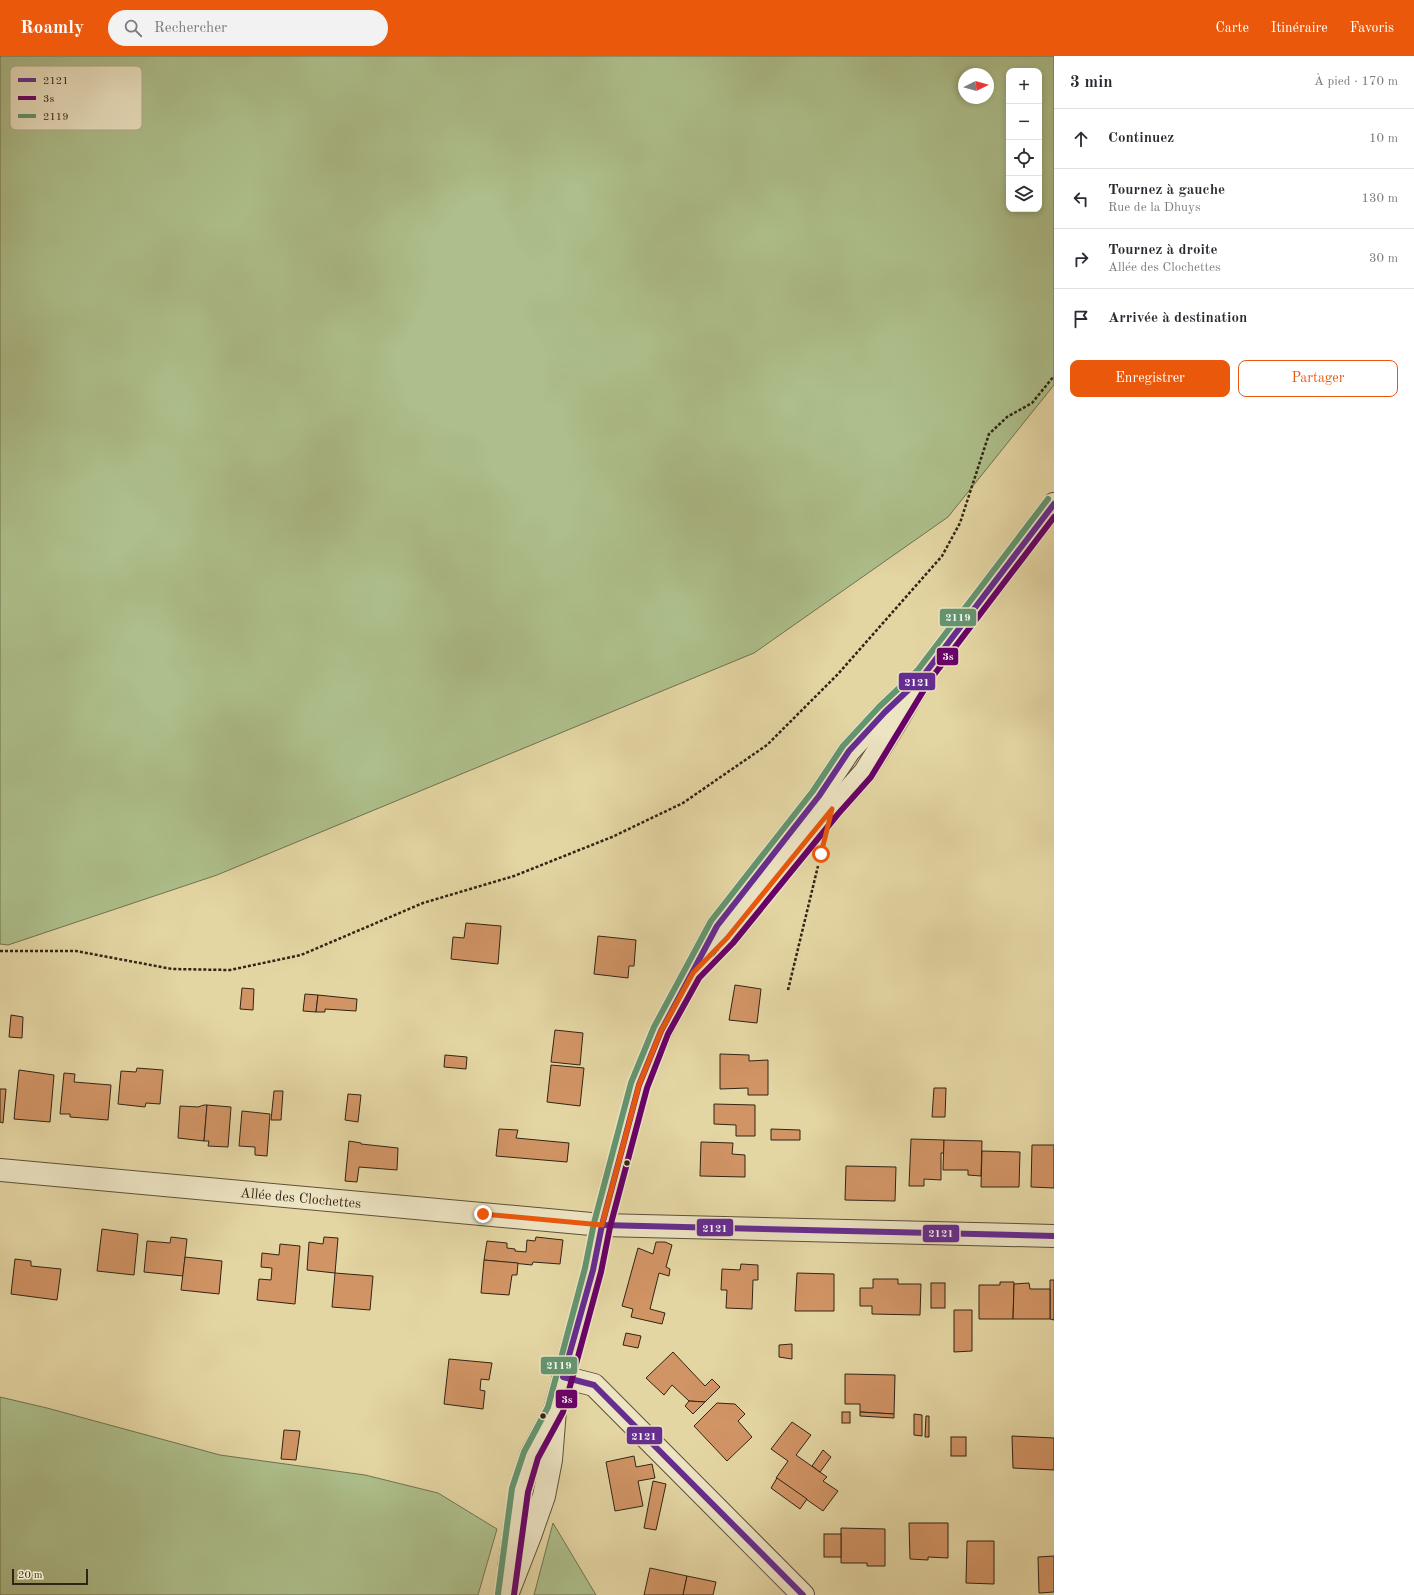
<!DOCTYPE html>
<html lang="fr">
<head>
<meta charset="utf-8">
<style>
	body { margin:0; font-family:"Old Standard TT",serif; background:#f2f2f3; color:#2b2b33 }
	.controls { position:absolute; right:12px; top:12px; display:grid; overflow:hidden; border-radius:8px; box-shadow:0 2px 6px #0003 }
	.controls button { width:36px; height:36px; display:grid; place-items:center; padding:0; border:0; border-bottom:1px solid #e1e1e2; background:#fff; color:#2b2b33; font:20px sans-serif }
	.compass { position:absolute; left:958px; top:12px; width:36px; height:36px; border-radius:50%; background:#fff; box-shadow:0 2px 6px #0003; rotate:84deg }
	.scale { position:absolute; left:12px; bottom:10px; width:76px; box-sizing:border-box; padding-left:4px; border:2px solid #322414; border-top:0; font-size:11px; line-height:14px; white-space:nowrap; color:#322414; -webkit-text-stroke:3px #ede4c3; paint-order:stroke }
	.stop { position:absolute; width:12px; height:12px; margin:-9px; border:3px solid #ea580c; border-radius:50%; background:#fff }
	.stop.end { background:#ea580c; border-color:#fff; box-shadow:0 1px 4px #0008 }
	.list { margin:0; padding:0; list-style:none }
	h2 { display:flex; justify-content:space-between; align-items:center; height:52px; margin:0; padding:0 16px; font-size:17px }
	h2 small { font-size:13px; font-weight:400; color:#7c7c81 }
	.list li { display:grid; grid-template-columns:26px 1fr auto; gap:12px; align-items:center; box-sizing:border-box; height:60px; padding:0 16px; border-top:1px solid #e1e1e2 }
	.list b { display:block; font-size:15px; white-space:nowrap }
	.list p { margin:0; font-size:13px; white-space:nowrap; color:#7c7c81 }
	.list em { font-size:13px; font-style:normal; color:#7c7c81 }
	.actions { display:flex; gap:8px; padding:12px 16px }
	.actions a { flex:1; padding:9px 0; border:1px solid #ea580c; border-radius:8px; text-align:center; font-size:14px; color:#ea580c }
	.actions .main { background:#ea580c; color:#fff }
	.icon { flex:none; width:22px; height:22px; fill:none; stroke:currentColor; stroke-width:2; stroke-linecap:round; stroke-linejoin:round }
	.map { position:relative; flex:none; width:1054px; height:1539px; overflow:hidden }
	header { display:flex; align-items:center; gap:24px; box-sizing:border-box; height:56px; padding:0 20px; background:#ea580c; color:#fff }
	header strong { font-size:19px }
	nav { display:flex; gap:22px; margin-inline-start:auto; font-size:14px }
	.search { width:280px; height:36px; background:#f2f2f3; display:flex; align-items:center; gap:10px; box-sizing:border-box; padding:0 14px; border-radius:22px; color:#7c7c81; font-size:15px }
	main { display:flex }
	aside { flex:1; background:#fff }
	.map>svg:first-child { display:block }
	.green { fill:#adbf8b; stroke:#707250; fill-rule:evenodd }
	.building { fill:#d19465; stroke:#322414 }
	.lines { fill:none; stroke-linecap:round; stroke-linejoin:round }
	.minor-casing { stroke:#5e5038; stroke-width:24 }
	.tertiary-casing { stroke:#5e5038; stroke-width:24 }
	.path { stroke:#322414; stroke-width:2.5; stroke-dasharray:3 2; stroke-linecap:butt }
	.minor { stroke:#ede4c3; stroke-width:22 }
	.tertiary { stroke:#ede4c3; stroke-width:22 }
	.bus-1-casing { stroke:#ede4c3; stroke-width:9 }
	.bus-2-casing { stroke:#ede4c3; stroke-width:9 }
	.bus-3-casing { stroke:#ede4c3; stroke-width:9 }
	.bus-1 { stroke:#662d91; stroke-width:6 }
	.bus-2 { stroke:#680068; stroke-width:6 }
	.bus-3 { stroke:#63956f; stroke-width:6 }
	.route { stroke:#ea580c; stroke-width:5 }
	.bus-dot { fill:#322414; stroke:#ede4c3; stroke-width:1.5 }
	.labels { text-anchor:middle; stroke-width:4; stroke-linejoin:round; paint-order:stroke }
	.street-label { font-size:14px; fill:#322414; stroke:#ede4c3 }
	.key { fill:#ede4c3; stroke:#b5aa8e; stroke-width:1 }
	.key-label { font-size:11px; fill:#322414 }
	.line-badge { stroke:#ede4c3; stroke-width:1.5 }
	.badge-label { font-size:11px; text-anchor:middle; font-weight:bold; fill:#fff }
</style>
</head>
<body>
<header>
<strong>Roamly</strong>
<div class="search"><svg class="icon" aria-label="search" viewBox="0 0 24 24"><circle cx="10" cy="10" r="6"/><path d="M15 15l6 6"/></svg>Rechercher</div>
<nav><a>Carte</a><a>Itinéraire</a><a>Favoris</a></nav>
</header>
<main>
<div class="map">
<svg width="1054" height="1539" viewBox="0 0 1054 1539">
	<rect width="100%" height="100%" fill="#e4d6a3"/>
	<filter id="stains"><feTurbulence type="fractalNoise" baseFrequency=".005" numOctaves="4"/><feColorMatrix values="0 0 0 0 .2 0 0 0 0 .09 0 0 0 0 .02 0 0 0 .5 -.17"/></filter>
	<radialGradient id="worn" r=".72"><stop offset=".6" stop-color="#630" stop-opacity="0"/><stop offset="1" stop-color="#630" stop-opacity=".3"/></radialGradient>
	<g class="green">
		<path d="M0,0H1054V329L948,461L754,597L217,819L8,889L0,888ZM1009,15H1039V153H1009ZM964,18H988V42H964Z"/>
		<path d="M0,1341L47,1352L220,1399L365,1419L438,1437L497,1473L478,1539H0Z"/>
		<path d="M553,1467L596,1539H534Z"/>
	</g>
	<g class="building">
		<path d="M466,867L501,870L498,908L451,903L453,881L464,882Z"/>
		<path d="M598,880L636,884L634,910H629L628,922L594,918Z"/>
		<path d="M735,929L761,933L757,967L729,964Z"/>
		<path d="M242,932L254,933L253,954L240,953Z"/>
		<path d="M305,938L318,939L316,956L303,955Z"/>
		<path d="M318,939L357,943L356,955L325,953V956H316Z"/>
		<path d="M11,959L23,961L22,982L9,981Z"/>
		<path d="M555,974L583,977L580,1009L551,1006Z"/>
		<path d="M720,998L749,999V1005L768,1004V1039H748V1032L720,1033Z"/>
		<path d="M445,999L467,1001L466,1013L444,1011Z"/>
		<path d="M551,1009L584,1012L580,1050L547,1046Z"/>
		<path d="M137,1012L163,1014L160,1048L146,1047L145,1051L118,1048L121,1015L136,1016Z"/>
		<path d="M19,1014L54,1019L50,1066L14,1063Z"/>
		<path d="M64,1017L75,1018L74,1026L111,1029L108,1064L70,1061V1058H60Z"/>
		<path d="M934,1032H946L945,1061H932Z"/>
		<path d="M0,1033H6L3,1067L0,1066Z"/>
		<path d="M274,1035H283L281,1064H271Z"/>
		<path d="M348,1038L361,1039L358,1066L345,1064Z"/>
		<path d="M714,1048L755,1049V1080H736V1069L714,1068Z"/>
		<path d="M204,1049H207L204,1085L178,1082L180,1050L198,1051Z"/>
		<path d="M207,1049L231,1051L228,1091L208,1090L209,1085H204Z"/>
		<path d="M242,1055L270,1058L267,1100L255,1099V1091L239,1090Z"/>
		<path d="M499,1073L518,1074L516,1082L569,1087L567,1106L496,1100Z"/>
		<path d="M771,1073L800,1074V1084H771Z"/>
		<path d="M911,1083L944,1084V1097H941V1124L924,1123V1130H909Z"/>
		<path d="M944,1084L982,1085L981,1120L968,1119V1114H943Z"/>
		<path d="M349,1085L361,1087V1088L398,1092L397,1114L359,1111L357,1126L345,1125Z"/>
		<path d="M701,1086L733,1087L732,1098L745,1099V1121L700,1120Z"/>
		<path d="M1032,1089H1054V1132L1031,1131Z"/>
		<path d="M982,1095L1020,1096L1019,1131H981Z"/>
		<path d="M846,1110L896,1111L895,1145L845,1144Z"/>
		<path d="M102,1173L138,1178L134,1219L97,1215Z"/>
		<path d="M171,1181L187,1183L183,1220L144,1216L147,1185L170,1187Z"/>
		<path d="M324,1181L338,1182L335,1217L307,1214L309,1186L323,1188Z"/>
		<path d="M536,1181L563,1184L560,1208L533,1206L532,1209L484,1204L487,1185L507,1187V1192L515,1193V1195L526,1196L527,1184L535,1185Z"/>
		<path d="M656,1186H665L672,1189L666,1211L670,1213L669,1220L659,1217L650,1253L665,1257L662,1268L631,1261L633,1253L622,1250L638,1192L653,1198Z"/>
		<path d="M280,1188L300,1190L295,1248L257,1244L259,1223L271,1224L272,1212L261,1211L262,1197L279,1199Z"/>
		<path d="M185,1201L222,1205L219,1238L181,1234Z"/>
		<path d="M15,1203L31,1205V1210L61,1213L57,1244L11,1238Z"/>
		<path d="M484,1204L518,1207L517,1219H512L509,1239L481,1237Z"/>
		<path d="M741,1208L758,1209V1224H753L752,1253L726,1252L727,1234H721L722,1213L740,1214Z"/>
		<path d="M335,1217L373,1220L370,1254L332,1251Z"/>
		<path d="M797,1217L834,1218V1255H795Z"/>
		<path d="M873,1223H898V1228H921L920,1259L872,1258V1250H860V1232H873Z"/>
		<path d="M1050,1224H1054V1264L1050,1263Z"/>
		<path d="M1000,1226H1014L1013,1263H979V1229H1000Z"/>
		<rect x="931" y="1227" width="14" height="25"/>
		<path d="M1029,1227L1030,1233H1050V1263H1013L1014,1228Z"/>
		<path d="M954,1254H972V1295L954,1296Z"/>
		<path d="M626,1277L641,1280L638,1292L623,1289Z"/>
		<path d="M792,1288V1303L779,1301V1289Z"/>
		<path d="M673,1296L705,1330L712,1323L720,1331L705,1346L689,1345L672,1329L664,1339L646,1322Z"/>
		<path d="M449,1303L492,1307L489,1324L481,1323L480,1334L485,1335L483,1353L444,1348Z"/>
		<path d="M845,1318L895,1319L894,1358L860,1356V1348H845Z"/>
		<path d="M689,1345L705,1346L693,1358L685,1350Z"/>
		<path d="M717,1347L735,1348L745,1358L738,1365L752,1381L727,1405L694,1370Z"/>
		<rect x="842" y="1356" width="8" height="11"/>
		<path d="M860,1356L894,1358V1362L860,1360Z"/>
		<path d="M914,1358L922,1359V1380L914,1379Z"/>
		<path d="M926,1360H929V1381H925Z"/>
		<path d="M792,1366L811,1379L796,1399L827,1421L823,1425L838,1435L823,1455L776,1422L788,1405L771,1393Z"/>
		<path d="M284,1374L300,1375L296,1404L281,1403Z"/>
		<path d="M1012,1380L1054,1382V1414L1013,1412Z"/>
		<rect x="951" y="1381" width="15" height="19"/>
		<path d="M823,1394L831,1401L820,1416L812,1410Z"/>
		<path d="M634,1400L636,1411L652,1408L655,1422L638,1425L643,1450L615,1455L606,1406Z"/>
		<path d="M777,1422L807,1443L800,1453L771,1432Z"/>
		<path d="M653,1425L666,1428L656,1474L644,1472Z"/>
		<path d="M909,1467H948V1502L928,1501V1504L910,1503Z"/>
		<path d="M841,1472L885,1473V1510H867V1507H841Z"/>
		<rect x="824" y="1478" width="17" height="23"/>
		<path d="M967,1485H994V1528L966,1527Z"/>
		<path d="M1054,1500V1536L1039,1537L1038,1501Z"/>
		<path d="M650,1512L687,1520L683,1539H644Z"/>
		<path d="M687,1520L716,1526L713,1539H683Z"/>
	</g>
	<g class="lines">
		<defs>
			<g id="minor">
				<path id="s1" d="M0,1114L602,1169L1054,1180"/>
				<path d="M563,1321L594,1329L803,1539"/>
			</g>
			<g id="tertiary">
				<path d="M724,885L832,753L865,716L895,668L923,620L1054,448"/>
				<path d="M509,1512L520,1434L531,1399L551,1362"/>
				<path d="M507,1539L530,1480L544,1440L551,1404L555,1354L593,1214L602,1169L639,1029L661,975L717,870L819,740L849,695L885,656L923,620"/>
			</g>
		</defs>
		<use href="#minor" class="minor-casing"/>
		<use href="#tertiary" class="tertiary-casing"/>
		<g class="path">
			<path d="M0,895H76L172,913L230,914L301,899L423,847L514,820L612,781L683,747L767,689L838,618L942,500L960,467L989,378L1007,361L1032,347L1054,320"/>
			<path d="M788,934L818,810"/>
		</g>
		<use href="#minor" class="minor"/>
		<use href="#tertiary" class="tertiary"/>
		<defs>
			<g id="bus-1">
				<path d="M602,1169L1054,1180"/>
				<path d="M803,1539L594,1329L563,1321L593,1214L602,1169L639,1029L661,975L717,870L819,740L849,695L885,656L923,620L1054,448"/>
			</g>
			<path id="bus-2" d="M514,1539L528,1436L538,1402L563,1356L601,1216L610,1171L647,1032L668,978L699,922L733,887L838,758L871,721L930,624L1054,461"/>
			<path id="bus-3" d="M498,1538L512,1432L524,1396L548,1351L585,1212L594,1167L631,1027L654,971L711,865L813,735L843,690L879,651L917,615L1048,443"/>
		</defs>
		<use href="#bus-1" class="bus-1-casing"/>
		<use href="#bus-2" class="bus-2-casing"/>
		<use href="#bus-3" class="bus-3-casing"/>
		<use href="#bus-1" class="bus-1"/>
		<use href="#bus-2" class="bus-2"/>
		<use href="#bus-3" class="bus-3"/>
	</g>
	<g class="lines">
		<path class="route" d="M483,1158L602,1169L639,1029L661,975L693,917L727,882L832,753L821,798"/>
	</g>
	<g class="bus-dot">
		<circle cx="627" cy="1107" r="3.5"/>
		<circle cx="543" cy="1360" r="3.5"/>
	</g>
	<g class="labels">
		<g class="street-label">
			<text dy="5" stroke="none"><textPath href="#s1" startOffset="302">Allée des Clochettes</textPath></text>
		</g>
	</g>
	<rect x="10" y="10" width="132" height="64" rx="6" class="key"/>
	<rect x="18" y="22" width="18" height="4" fill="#662d91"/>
	<rect x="18" y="40" width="18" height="4" fill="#680068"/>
	<rect x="18" y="58" width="18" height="4" fill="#63956f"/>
	<g class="key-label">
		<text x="43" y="28">2121</text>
		<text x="43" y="46">3s</text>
		<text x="43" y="64">2119</text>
	</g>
	<g class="line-badge">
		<rect x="939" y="552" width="38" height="19" rx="4" fill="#63956f"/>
		<rect x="936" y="591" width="23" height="19" rx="4" fill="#680068"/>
		<rect x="898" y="616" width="38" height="19" rx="4" fill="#662d91"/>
		<rect x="696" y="1162" width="38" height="19" rx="4" fill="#662d91"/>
		<rect x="922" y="1168" width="38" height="19" rx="4" fill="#662d91"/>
		<rect x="540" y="1300" width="38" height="19" rx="4" fill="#63956f"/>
		<rect x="555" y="1333" width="23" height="20" rx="4" fill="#680068"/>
		<rect x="626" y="1370" width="37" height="19" rx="4" fill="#662d91"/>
	</g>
	<g class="badge-label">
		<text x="958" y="565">2119</text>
		<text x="948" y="604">3s</text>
		<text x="917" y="630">2121</text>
		<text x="715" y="1176">2121</text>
		<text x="941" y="1181">2121</text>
		<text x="559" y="1313">2119</text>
		<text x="567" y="1347">3s</text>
		<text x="644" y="1384">2121</text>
	</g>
	<rect width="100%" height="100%" filter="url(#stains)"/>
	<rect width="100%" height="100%" fill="url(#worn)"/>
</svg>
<div class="controls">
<button>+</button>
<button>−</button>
<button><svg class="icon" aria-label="locate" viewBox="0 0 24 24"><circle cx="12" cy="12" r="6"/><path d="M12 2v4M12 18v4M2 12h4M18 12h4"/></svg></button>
<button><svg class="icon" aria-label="layers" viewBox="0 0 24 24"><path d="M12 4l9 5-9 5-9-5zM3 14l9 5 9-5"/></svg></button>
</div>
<svg class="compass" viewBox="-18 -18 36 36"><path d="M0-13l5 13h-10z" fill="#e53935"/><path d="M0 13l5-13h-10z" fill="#7c7c81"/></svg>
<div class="scale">20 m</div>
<div class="stop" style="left:821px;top:798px"></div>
<div class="stop end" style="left:483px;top:1158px"></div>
</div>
<aside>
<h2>3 min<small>À pied · 170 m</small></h2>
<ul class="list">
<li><svg class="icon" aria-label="ahead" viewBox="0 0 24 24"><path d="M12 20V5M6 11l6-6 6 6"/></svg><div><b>Continuez</b></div><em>10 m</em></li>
<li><svg class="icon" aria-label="left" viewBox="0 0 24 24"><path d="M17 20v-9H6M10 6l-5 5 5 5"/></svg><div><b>Tournez à gauche</b><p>Rue de la Dhuys</p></div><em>130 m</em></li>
<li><svg class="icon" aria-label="right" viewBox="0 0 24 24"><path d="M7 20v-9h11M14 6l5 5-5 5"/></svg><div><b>Tournez à droite</b><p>Allée des Clochettes</p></div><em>30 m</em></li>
<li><svg class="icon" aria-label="arrive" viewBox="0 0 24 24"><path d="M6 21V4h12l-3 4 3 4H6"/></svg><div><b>Arrivée à destination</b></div></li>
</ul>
<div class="actions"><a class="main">Enregistrer</a><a>Partager</a></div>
</aside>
</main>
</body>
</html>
